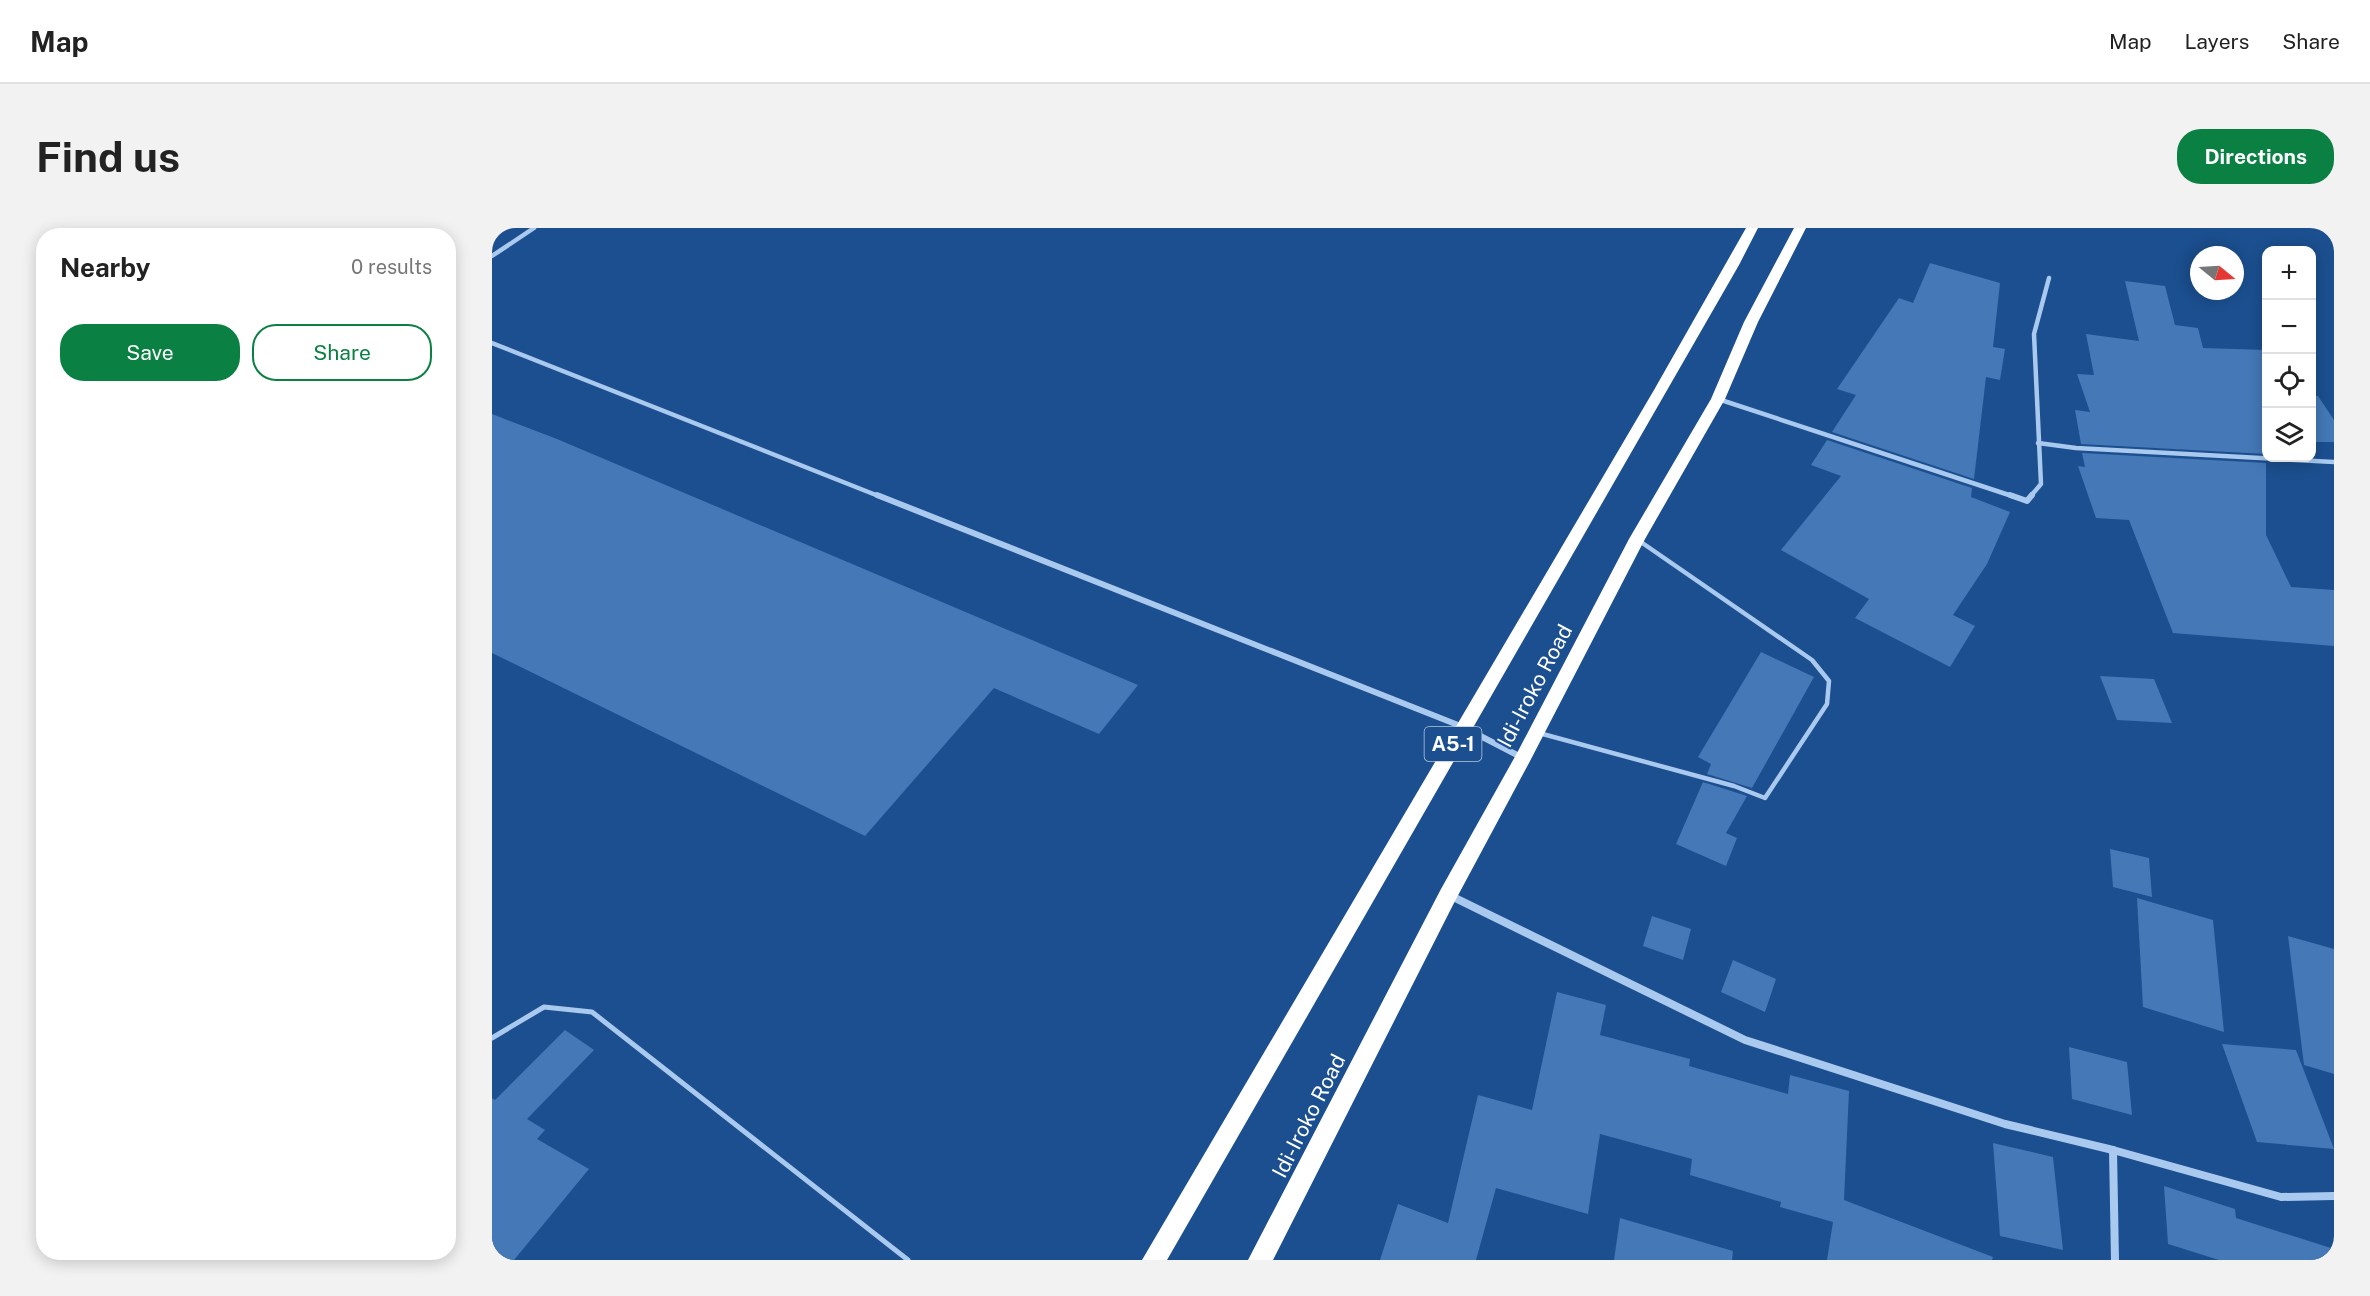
<!DOCTYPE html>
<html lang="en">
<head>
<meta charset="utf-8">
<style>
	body { margin:0; font-family:"Public Sans",sans-serif; background:#f2f2f2; color:#222 }
	.controls { position:absolute; right:18px; top:18px; display:grid; overflow:hidden; border-radius:12px; box-shadow:0 3px 15px #0003 }
	.controls button { width:54px; height:54px; display:grid; place-items:center; padding:0; border:0; border-bottom:2px solid #e0e0e0; background:#fff; color:#222; font:30px sans-serif }
	.compass { position:absolute; left:1698px; top:18px; width:54px; height:54px; border-radius:50%; background:#fff; box-shadow:0 3px 15px #0003; rotate:108deg }
	.list { margin:0; padding:0; list-style:none }
	h2 { display:flex; justify-content:space-between; align-items:center; height:78px; margin:0; padding:0 24px; font-size:26px }
	h2 small { font-size:20px; font-weight:400; color:#767676 }
	.actions { display:flex; gap:12px; padding:18px 24px }
	.actions a { flex:1; padding:14px 0; border:2px solid #0b8043; border-radius:24px; text-align:center; font-size:21px; color:#0b8043 }
	.actions .main { background:#0b8043; color:#fff }
	.icon { flex:none; width:33px; height:33px; fill:none; stroke:currentColor; stroke-width:2; stroke-linecap:round; stroke-linejoin:round }
	.map { position:relative; flex:none; width:1842px; height:1032px; overflow:hidden; border-radius:24px }
	header { display:flex; align-items:center; gap:36px; box-sizing:border-box; height:84px; padding:0 30px; background:#fff; border-bottom:2px solid #e0e0e0 }
	header strong { font-size:28px }
	nav { display:flex; gap:33px; margin-inline-start:auto; font-size:21px }
	.intro { display:flex; align-items:center; justify-content:space-between; box-sizing:border-box; height:144px; padding:0 36px }
	h1 { margin:0; font-size:42px }
	.button { padding:15px 27px; border-radius:24px; background:#0b8043; color:#fff; font-size:21px; font-weight:700 }
	main { display:flex; gap:36px; padding:0 36px }
	aside { flex:1; background:#fff; border-radius:24px; box-shadow:0 3px 15px #0003 }
	.map>svg:first-child { display:block }
	.building { fill:#4478b7 }
	.lines { fill:none; stroke-linecap:round; stroke-linejoin:round }
	.lane-far1 { stroke:#a9c9ee; stroke-width:4.5 }
	.lane { stroke:#a9c9ee; stroke-width:5 }
	.street-far2 { stroke:#a9c9ee; stroke-width:4.5 }
	.street-far1 { stroke:#a9c9ee; stroke-width:6 }
	.street { stroke:#a9c9ee; stroke-width:8 }
	.highway { fill:#fff; fill-rule:evenodd }
	.labels { text-anchor:middle; stroke-width:4.5; stroke-linejoin:round; paint-order:stroke }
	.shield { fill:#1b4f8f; stroke:#bbcadd; stroke-width:1.5 }
	.shield-label { font-size:20px; font-weight:bold; fill:#fff }
	.street-label { font-size:21px; fill:#fff; stroke:#1b4f8f }
</style>
</head>
<body>
<header>
<strong>Map</strong>
<nav><a>Map</a><a>Layers</a><a>Share</a></nav>
</header>
<div class="intro"><h1>Find us</h1><a class="button">Directions</a></div>
<main>
<aside>
<h2>Nearby<small>0 results</small></h2>
<ul class="list">
</ul>
<div class="actions"><a class="main">Save</a><a>Share</a></div>
</aside>
<div class="map">
<svg width="1842" height="1032" viewBox="0 0 1842 1032">
	<rect width="100%" height="100%" fill="#1b4f8f"/>
	<g class="building">
		<path d="M1438,35L1508,55L1501,119L1513,121L1508,152L1494,149L1482,251L1340,204L1364,167L1345,161L1407,70L1421,75Z"/>
		<path d="M1633,53L1673,58L1683,97L1706,100L1711,120L1774,122V226L1589,216L1583,182L1598,184L1585,146L1602,147L1594,106L1647,113Z"/>
		<path d="M1820,168H1826L1842,192V214H1820Z"/>
		<path d="M0,186L65,211L646,457L607,506L502,460L373,608L0,425Z"/>
		<path d="M1335,212L1480,260L1479,269L1518,284L1495,336L1461,387L1483,398L1458,439L1363,390L1377,371L1289,322L1349,248L1319,237Z"/>
		<path d="M1590,225L1774,235V307L1799,359L1842,362V418L1681,405L1637,292L1604,290L1586,238L1593,239Z"/>
		<path d="M1269,424L1322,449L1260,560L1215,546L1219,536L1206,529Z"/>
		<path d="M1608,448L1662,451L1680,495L1625,492Z"/>
		<path d="M1211,554L1255,568L1234,605L1245,610L1234,638L1184,616Z"/>
		<path d="M1618,621L1657,630L1660,669L1621,659Z"/>
		<path d="M1645,670L1721,692L1732,804L1651,779Z"/>
		<path d="M1160,688L1199,701L1191,732L1151,718Z"/>
		<path d="M1796,708L1842,721V846L1812,837Z"/>
		<path d="M1241,732L1284,751L1273,784L1229,764Z"/>
		<path d="M1065,764L1114,777L1108,807L1198,831L1197,838L1296,866L1298,847L1357,863L1352,972L1501,1029L1500,1032H1335L1341,994L1288,979L1289,974L1198,947L1200,931L1108,906L1096,986L1004,960L984,1032H888L906,976L956,995L986,867L1040,882Z"/>
		<path d="M73,802L102,822L35,891L53,902L45,911L97,941L22,1032H0V870L3,872Z"/>
		<path d="M1730,816L1804,822L1842,921L1765,914Z"/>
		<path d="M1577,819L1635,834L1640,887L1580,871Z"/>
		<path d="M1501,915L1561,929L1571,1022L1508,1008Z"/>
		<path d="M1672,958L1743,981L1744,990L1842,1021V1032H1727L1676,1016Z"/>
		<path d="M1128,990L1241,1023L1240,1032H1122Z"/>
	</g>
	<g class="lines">
		<path class="lane-far1" d="M1047,505L1242,558L1273,570L1335,476L1337,453L1320,432L1146,312"/>
		<path class="lane" d="M0,810L52,779L100,784L416,1032"/>
		<g class="street-far2">
			<path d="M0,28L42,0"/>
			<path d="M0,115L389,269"/>
			<path d="M1226,171L1523,269"/>
			<path d="M1546,215L1584,220L1842,234"/>
			<path d="M1538,269L1549,256L1542,106L1557,50"/>
		</g>
		<g class="street-far1">
			<path d="M385,267L971,499L1029,529"/>
			<path d="M1518,267L1535,273L1540,267"/>
		</g>
		<g class="street">
			<path d="M957,667L1253,812L1513,896L1621,922L1789,969L1842,968"/>
			<path d="M1621,922L1623,1032"/>
		</g>
		<g class="highway">
			<path d="M1254,0H1266L1247,37L675,1032H650L1162,162Z"/>
			<path d="M1302,0H1314L1266,94L1233,171L1153,311L1037,535L963,673L781,1032H756L949,661L1025,525L1137,311L1219,171L1252,94Z"/>
		</g>
	</g>
	<g class="labels">
		<rect class="shield" x="932.5" y="499" width="57" height="34" rx="4.5"/>
		<g class="shield-label">
			<text x="961" y="523">A5-1</text>
		</g>
		<g class="street-label">
			<text transform="translate(1043 458) rotate(-62)" y="7">Idi-Iroko Road</text>
			<text transform="translate(817 888) rotate(-63)" y="7">Idi-Iroko Road</text>
		</g>
	</g>
</svg>
<div class="controls">
<button>+</button>
<button>−</button>
<button><svg class="icon" aria-label="locate" viewBox="0 0 24 24"><circle cx="12" cy="12" r="6"/><path d="M12 2v4M12 18v4M2 12h4M18 12h4"/></svg></button>
<button><svg class="icon" aria-label="layers" viewBox="0 0 24 24"><path d="M12 4l9 5-9 5-9-5zM3 14l9 5 9-5"/></svg></button>
</div>
<svg class="compass" viewBox="-18 -18 36 36"><path d="M0-13l5 13h-10z" fill="#e53935"/><path d="M0 13l5-13h-10z" fill="#767676"/></svg>
</div>
</main>
</body>
</html>
